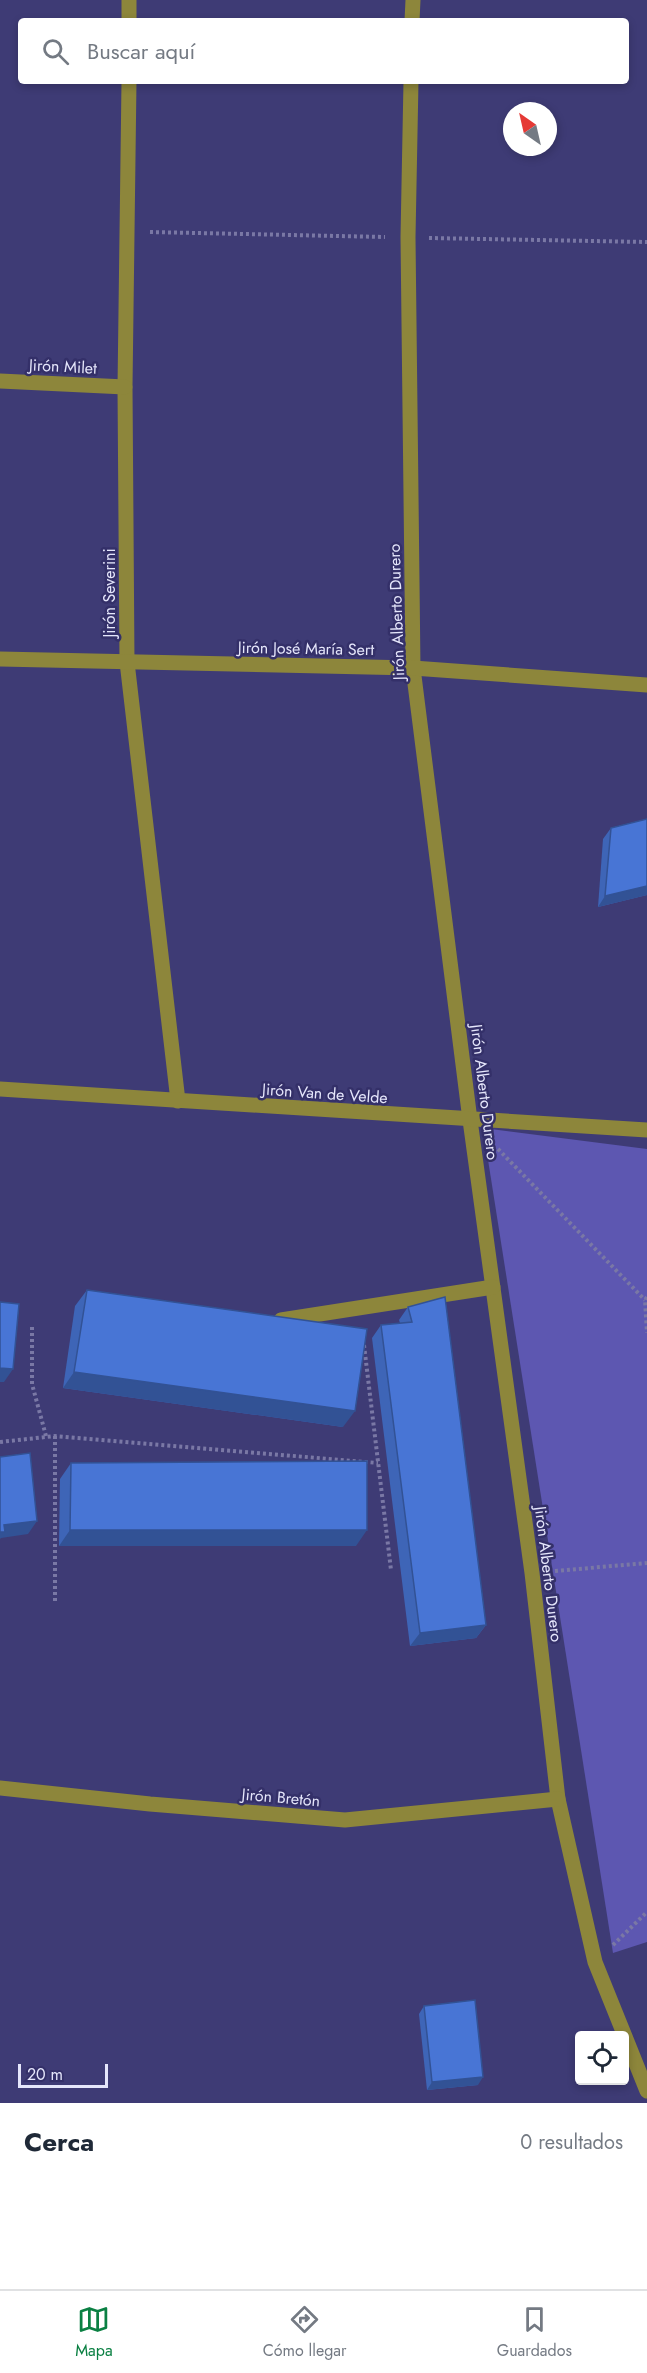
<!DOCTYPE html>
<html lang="es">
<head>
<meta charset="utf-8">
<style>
	body { margin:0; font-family:Jost,sans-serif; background:#f2f2f3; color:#1f2937 }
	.controls { position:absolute; right:18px; bottom:18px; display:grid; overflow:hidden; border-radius:6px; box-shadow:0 3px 9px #0003 }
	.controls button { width:54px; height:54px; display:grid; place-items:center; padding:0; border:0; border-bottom:2px solid #e0e1e3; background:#fff; color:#1f2937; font:30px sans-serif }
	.compass { position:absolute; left:503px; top:102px; width:54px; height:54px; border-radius:50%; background:#fff; box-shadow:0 3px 9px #0003; rotate:326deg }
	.scale { position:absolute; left:18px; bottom:15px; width:90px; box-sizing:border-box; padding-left:6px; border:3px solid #e5e6fb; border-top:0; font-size:16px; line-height:21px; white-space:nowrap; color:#e5e6fb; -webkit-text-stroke:4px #343069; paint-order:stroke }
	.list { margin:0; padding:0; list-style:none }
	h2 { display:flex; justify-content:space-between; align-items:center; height:78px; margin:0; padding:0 24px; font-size:26px }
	h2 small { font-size:20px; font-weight:400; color:#747a83 }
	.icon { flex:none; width:33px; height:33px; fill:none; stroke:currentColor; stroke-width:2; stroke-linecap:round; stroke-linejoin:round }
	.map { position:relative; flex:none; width:647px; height:2103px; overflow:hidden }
	.search { position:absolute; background:#fff; box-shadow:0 3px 9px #0003; left:18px; right:18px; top:18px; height:66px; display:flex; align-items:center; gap:15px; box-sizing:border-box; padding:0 21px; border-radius:6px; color:#747a83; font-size:22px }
	.sheet { height:186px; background:#fff }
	nav { display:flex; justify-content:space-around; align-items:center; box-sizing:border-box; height:84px; border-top:2px solid #e0e1e3; background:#fff; font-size:16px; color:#747a83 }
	nav a { display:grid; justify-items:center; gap:3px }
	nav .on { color:#0b8043 }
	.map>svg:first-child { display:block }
	.green { fill:#5d57b1 }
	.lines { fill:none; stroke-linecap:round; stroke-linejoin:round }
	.path { stroke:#7a78a5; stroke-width:4; stroke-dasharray:3 3; stroke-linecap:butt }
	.minor { stroke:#8d863b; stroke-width:15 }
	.wall { fill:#3e65b7 }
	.shaded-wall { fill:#325295 }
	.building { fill:#4875d5; stroke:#325295; stroke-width:1.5 }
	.labels { text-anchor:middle; stroke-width:5; stroke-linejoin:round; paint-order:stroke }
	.street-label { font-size:16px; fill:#e5e6fb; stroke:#343069 }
</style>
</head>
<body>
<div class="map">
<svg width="647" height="2103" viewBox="0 0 647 2103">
	<rect width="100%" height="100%" fill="#3e3b75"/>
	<path class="green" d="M483,1128L647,1149V1942L613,1953Z"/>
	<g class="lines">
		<g class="path">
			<path d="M150,232L385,237"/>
			<path d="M429,238L647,242"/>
			<path d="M498,1149L645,1300"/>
			<path d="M647,1297L645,1300L647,1333"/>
			<path d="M32,1327V1384L46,1436"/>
			<path d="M364,1345L391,1570"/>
			<path d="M55,1436V1603"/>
			<path d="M0,1442L55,1436L378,1463"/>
			<path d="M555,1571L647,1563"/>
			<path d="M613,1945L647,1912"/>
		</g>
		<g class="minor">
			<path d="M129,21V0"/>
			<path d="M412,21L413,0"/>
			<path d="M129,81L125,387L127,662L178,1101"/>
			<path d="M411,81L408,237L413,668L470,1120L532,1573L558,1799L595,1962L647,2091"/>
			<path d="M0,381L125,387"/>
			<path d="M0,659L413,668L647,685"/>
			<path d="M0,1089L647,1130"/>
			<path d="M281,1320L493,1287"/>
			<path d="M0,1788L150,1804L345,1820L558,1799"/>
		</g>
	</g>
	<g class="wall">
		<path d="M647,819V895L598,907L603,839L611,828Z"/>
		<path d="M87,1290L343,1427L63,1388L75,1306Z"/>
		<path d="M408,1307L486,1625L476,1638L410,1646L372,1338L381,1325L400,1323L399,1320Z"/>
		<path d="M71,1463L356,1546H59L60,1479Z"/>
		<path d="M424,2006L478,2085L427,2090L419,2014Z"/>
	</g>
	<g class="shaded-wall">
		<path d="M647,886V895L598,907L605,896Z"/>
		<path d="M0,1368L13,1369L4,1382H0Z"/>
		<path d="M74,1372L355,1411L343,1427L63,1388Z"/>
		<path d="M37,1521L28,1534L1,1538L0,1539V1531L4,1525Z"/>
		<path d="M70,1530H367L356,1546H59Z"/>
		<path d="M486,1625L476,1638L410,1646L420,1633Z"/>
		<path d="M483,2077L478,2085L427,2090L432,2082Z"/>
	</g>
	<g class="building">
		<path d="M647,819V886L605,896L611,828Z"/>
		<path d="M87,1290L367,1329L355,1411L74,1372Z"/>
		<path d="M445,1297L486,1625L420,1633L381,1325L412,1322L408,1307Z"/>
		<path d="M0,1302L19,1304L13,1369L0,1368Z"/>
		<path d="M30,1453L37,1521L4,1525L5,1532H0V1457Z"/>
		<path d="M367,1461V1530H70L71,1463Z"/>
		<path d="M475,2000L483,2077L432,2082L424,2006Z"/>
	</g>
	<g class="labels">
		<g class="street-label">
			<text transform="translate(63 366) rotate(3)" y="6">Jirón Milet</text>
			<text transform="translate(109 593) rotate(-90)" y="6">Jirón Severini</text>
			<text transform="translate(396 612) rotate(-92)" y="6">Jirón Alberto Durero</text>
			<text transform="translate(306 648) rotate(1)" y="6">Jirón José María Sert</text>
			<text transform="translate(485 1092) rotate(83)" y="6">Jirón Alberto Durero</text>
			<text transform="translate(325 1093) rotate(4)" y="6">Jirón Van de Velde</text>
			<text transform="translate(549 1574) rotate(83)" y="6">Jirón Alberto Durero</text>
			<text transform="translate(281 1797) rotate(5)" y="6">Jirón Bretón</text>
		</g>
	</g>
</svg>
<div class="controls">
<button><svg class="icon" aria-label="locate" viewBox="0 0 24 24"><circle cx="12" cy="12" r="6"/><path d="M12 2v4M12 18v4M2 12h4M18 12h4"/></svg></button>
</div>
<svg class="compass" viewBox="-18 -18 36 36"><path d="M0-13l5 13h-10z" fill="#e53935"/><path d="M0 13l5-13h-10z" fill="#747a83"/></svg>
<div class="scale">20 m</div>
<div class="search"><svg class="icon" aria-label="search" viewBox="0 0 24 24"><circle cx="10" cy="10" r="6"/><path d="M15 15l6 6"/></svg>Buscar aquí</div>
</div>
<section class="sheet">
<h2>Cerca<small>0 resultados</small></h2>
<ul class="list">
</ul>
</section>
<nav>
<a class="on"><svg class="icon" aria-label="map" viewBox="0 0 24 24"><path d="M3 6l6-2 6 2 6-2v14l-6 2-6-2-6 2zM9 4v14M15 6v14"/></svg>Mapa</a>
<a><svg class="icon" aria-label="directions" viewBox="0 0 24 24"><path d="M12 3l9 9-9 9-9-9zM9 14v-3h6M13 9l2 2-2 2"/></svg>Cómo llegar</a>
<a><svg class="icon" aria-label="saved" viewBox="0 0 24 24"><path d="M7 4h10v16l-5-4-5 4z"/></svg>Guardados</a>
</nav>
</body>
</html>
